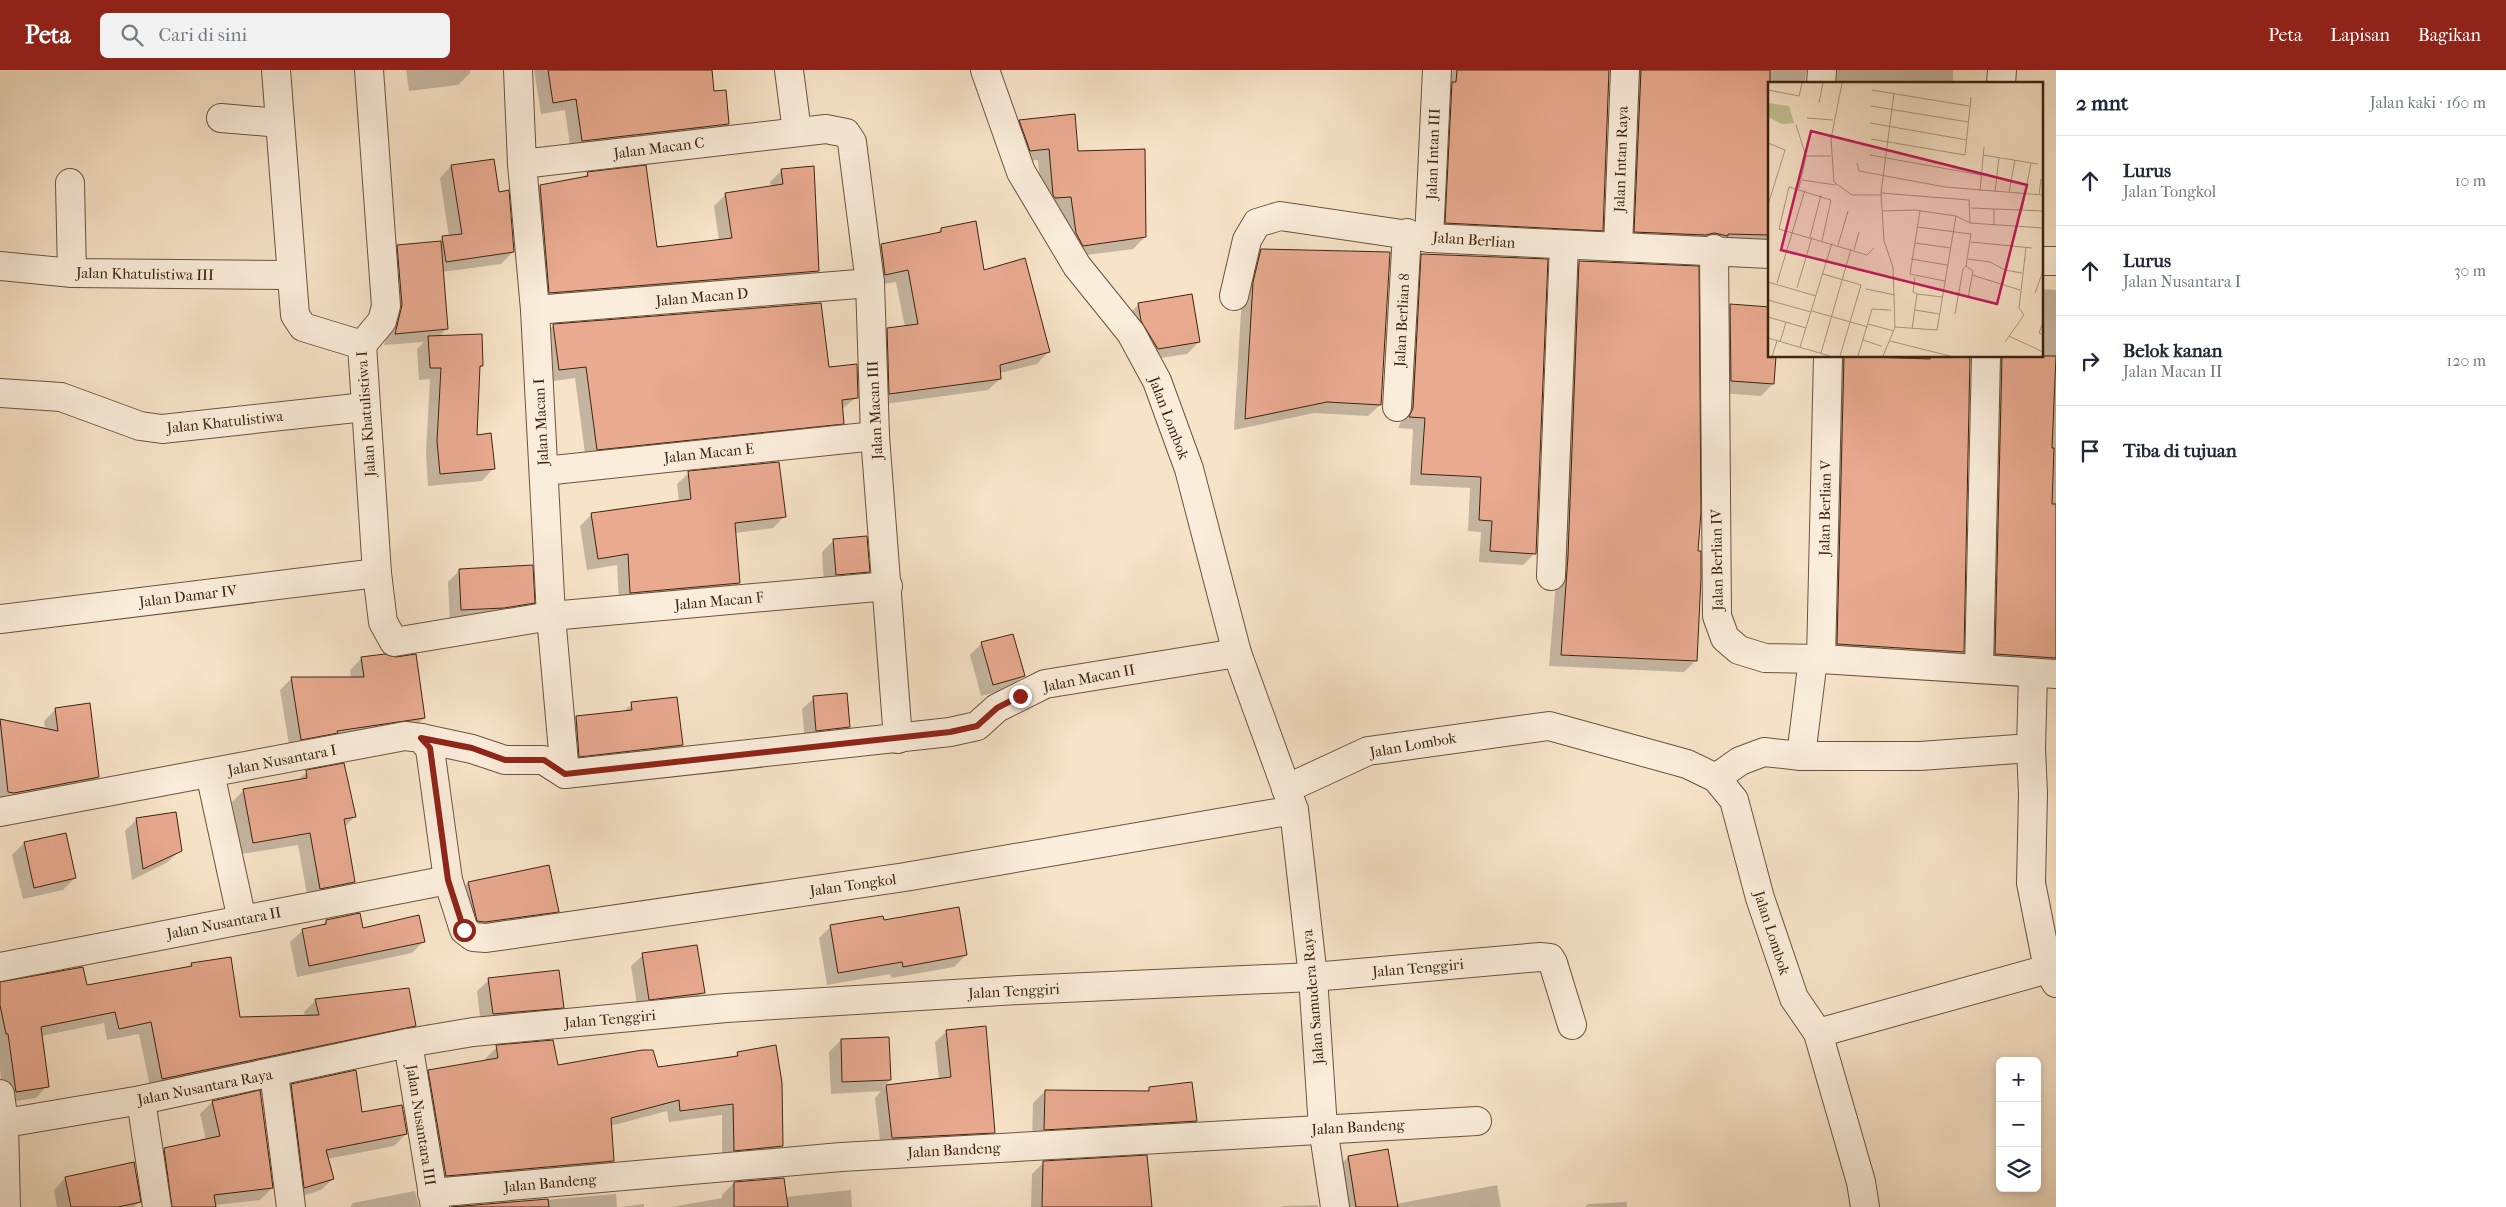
<!DOCTYPE html>
<html lang="id">
<head>
<meta charset="utf-8">
<style>
	body { margin:0; font-family:"IM FELL French Canon",serif; background:#f2f2f3; color:#1f2937 }
	.controls { position:absolute; right:15px; bottom:15px; display:grid; overflow:hidden; border-radius:8px; box-shadow:0 2px 8px #0003 }
	.controls button { width:45px; height:45px; display:grid; place-items:center; padding:0; border:0; border-bottom:1px solid #e0e1e3; background:#fff; color:#1f2937; font:25px sans-serif }
	.stop { position:absolute; width:15px; height:15px; margin:-11px; border:4px solid #8f2418; border-radius:50%; background:#fff }
	.stop.end { background:#8f2418; border-color:#fff; box-shadow:0 1px 5px #0008 }
	.list { margin:0; padding:0; list-style:none }
	h2 { display:flex; justify-content:space-between; align-items:center; height:65px; margin:0; padding:0 20px; font-size:21px }
	h2 small { font-size:16px; font-weight:400; color:#747a83 }
	.list li { display:grid; grid-template-columns:32px 1fr auto; gap:15px; align-items:center; box-sizing:border-box; height:90px; padding:0 20px; border-top:1px solid #e0e1e3 }
	.list b { display:block; font-size:19px; white-space:nowrap }
	.list p { margin:0; font-size:16px; white-space:nowrap; color:#747a83 }
	.list em { font-size:16px; font-style:normal; color:#747a83 }
	.icon { flex:none; width:28px; height:28px; fill:none; stroke:currentColor; stroke-width:2; stroke-linecap:round; stroke-linejoin:round }
	.map { position:relative; flex:none; width:2056px; height:1137px; overflow:hidden }
	header { display:flex; align-items:center; gap:30px; box-sizing:border-box; height:70px; padding:0 25px; background:#8f2418; color:#fff }
	header strong { font-size:24px }
	nav { display:flex; gap:28px; margin-inline-start:auto; font-size:18px }
	.search { width:350px; height:45px; background:#f2f2f3; display:flex; align-items:center; gap:12px; box-sizing:border-box; padding:0 18px; border-radius:8px; color:#747a83; font-size:19px }
	main { display:flex }
	aside { flex:1; background:#fff }
	.map>svg:first-child { display:block }
	.shadow { fill:#0003 }
	.building { fill:#e9aa90; stroke:#3e230e }
	.lines { fill:none; stroke-linecap:round; stroke-linejoin:round }
	.street-casing { stroke:#6c533c; stroke-width:30 }
	.street { stroke:#faeddb; stroke-width:28 }
	.route { stroke:#8f2418; stroke-width:6 }
	.labels { text-anchor:middle; stroke-width:4; stroke-linejoin:round; paint-order:stroke }
	.street-label { font-size:15px; fill:#3e230e; stroke:#faeddb }
	.inset-road { fill:none; stroke:#ad967e; stroke-width:1 }
	.view { fill:#c2185b; fill-opacity:0.15; stroke:#c2185b; stroke-width:2.5 }
	.inset-edge { fill:none; stroke:#3e230e; stroke-width:2.5 }
</style>
</head>
<body>
<header>
<strong>Peta</strong>
<div class="search"><svg class="icon" aria-label="search" viewBox="0 0 24 24"><circle cx="10" cy="10" r="6"/><path d="M15 15l6 6"/></svg>Cari di sini</div>
<nav><a>Peta</a><a>Lapisan</a><a>Bagikan</a></nav>
</header>
<main>
<div class="map">
<svg width="2056" height="1137" viewBox="0 0 2056 1137">
	<rect width="100%" height="100%" fill="#f7e3c8"/>
	<filter id="stains"><feTurbulence type="fractalNoise" baseFrequency=".004" numOctaves="4"/><feColorMatrix values="0 0 0 0 .2 0 0 0 0 .09 0 0 0 0 .02 0 0 0 .5 -.17"/></filter>
	<radialGradient id="worn" r=".72"><stop offset=".6" stop-color="#630" stop-opacity="0"/><stop offset="1" stop-color="#630" stop-opacity=".3"/></radialGradient>
	<g class="shadow">
		<path d="M406,0H470V3L458,15L409,21Z"/>
		<path d="M534,0H711L713,22L728,54L716,66L571,83L565,40L541,44Z"/>
		<path d="M1445,0H1608L1602,160L1590,172L1434,165Z"/>
		<path d="M1623,0H1807L1804,14H1770V177L1623,173Z"/>
		<path d="M1820,0H1953V14H1826Z"/>
		<path d="M1020,51L1077,83L1145,167L1133,179L1071,187L1064,175L1060,138L1043,139L1042,137L1038,90L1018,92L1008,63Z"/>
		<path d="M451,96L498,123L513,182L501,194L442,202L446,259L439,267L482,296L479,299L476,366L493,399L482,411L428,416L426,383L430,309L419,310L417,279L424,272L384,275L390,248L386,188L398,176L438,173L443,167H449L440,108Z"/>
		<path d="M782,100L818,201L806,213L538,234L528,128L540,116L582,109L588,103L655,179L719,171L714,136L726,124L771,117L770,112Z"/>
		<path d="M941,159L1048,282L1037,294L1000,303V309L988,320L878,335L876,271L888,259L905,257L896,212L873,216L870,187L881,175L935,165Z"/>
		<path d="M1261,180L1380,335L1368,346L1314,343L1234,360L1242,225L1250,192Z"/>
		<path d="M1422,185L1535,483L1523,495L1479,492L1481,462L1468,461L1470,418L1410,415L1413,359L1398,358L1401,351L1410,197Z"/>
		<path d="M1580,192L1697,482L1696,590L1684,602L1549,596L1557,499L1568,204Z"/>
		<path d="M2042,219L2056,220V606L1984,596L1985,286H2042Z"/>
		<path d="M1139,234L1199,272L1187,284L1146,290L1127,246Z"/>
		<path d="M1731,235L1770,286L1773,314L1761,326L1719,323V247Z"/>
		<path d="M554,255L828,299L857,327L842,339L843,353L831,365L586,391L575,308L548,312L542,267Z"/>
		<path d="M1827,286H1969L1962,582L1951,594L1826,586Z"/>
		<path d="M689,403L785,446L773,458L735,463L739,513L727,525L619,534L617,495L587,500L580,456L592,444L679,432L677,414Z"/>
		<path d="M834,470L868,501L856,513L824,516L822,482Z"/>
		<path d="M460,500L533,532L521,544L450,552L448,512Z"/>
		<path d="M982,573L1023,606L1011,618L981,626L970,585Z"/>
		<path d="M362,588L424,648L412,660L290,681L280,620L292,608H351L350,600Z"/>
		<path d="M814,628L849,657L837,669L805,672L802,639Z"/>
		<path d="M632,634L682,675L670,687L568,698L564,659L576,647L623,642Z"/>
		<path d="M56,639L98,707L86,719L0,734V650L45,659L44,651Z"/>
		<path d="M307,702L355,746L344,758L354,812L342,824L308,830L298,775L241,784L232,732L244,720L297,711Z"/>
		<path d="M137,749L180,780L168,792L132,810L125,761Z"/>
		<path d="M65,764L75,808L63,820L23,829L12,785L24,773Z"/>
		<path d="M468,813L558,841L546,853L466,862L456,825Z"/>
		<path d="M326,851L362,859L424,871L412,883L297,907L290,872L302,861L320,857Z"/>
		<path d="M883,852L966,885L954,897L891,908L890,904L827,915L819,868L831,856Z"/>
		<path d="M643,885L703,922L691,934L638,941L631,896Z"/>
		<path d="M192,894L239,948L305,947L304,942L316,930L415,955L403,967L151,1021L139,964L107,970L104,953L41,966L47,1016L36,1028L4,1033L0,1000V912L86,917L187,898Z"/>
		<path d="M489,910L563,937L551,949L481,956L477,921Z"/>
		<path d="M947,961L994,1062L982,1074L881,1079L875,1028L881,1021L831,1024L829,982L841,970L890,1010L883,1017L939,1009L935,972Z"/>
		<path d="M497,977L557,997L657,998L733,988L738,983L781,1076L770,1088L722,1092V1045L669,1052L667,1041L610,1056L613,1091L601,1103L434,1117L417,1014L429,1002L486,991L485,989Z"/>
		<path d="M292,1015L361,1044L406,1064L394,1076L327,1089L333,1109L321,1120L293,1129L280,1027Z"/>
		<path d="M1150,1018L1196,1051L1184,1063L1032,1071L1033,1033L1045,1021L1145,1022Z"/>
		<path d="M212,1032L272,1118L260,1130L215,1135V1137H160L153,1091L165,1079L206,1070L200,1044Z"/>
		<path d="M1387,1081L1396,1134L1497,1115L1501,1137H1344L1337,1098L1348,1087Z"/>
		<path d="M1044,1092L1151,1137H1031L1032,1104Z"/>
		<path d="M65,1108L139,1132L134,1137H57L54,1120Z"/>
		<path d="M734,1113L785,1127L851,1120L852,1137H671L722,1128V1125Z"/>
		<path d="M415,1121L419,1137H350L353,1133Z"/>
		<path d="M616,1124L617,1137H465Z"/>
		<path d="M1627,1132V1137H1585L1588,1134Z"/>
		<path d="M644,1134V1137H620Z"/>
		<path d="M1318,1135V1137H1282L1283,1136Z"/>
	</g>
	<g class="building">
		<path d="M548,0H712L714,21L726,20L729,54L582,71L576,29L553,33Z"/>
		<path d="M1457,0H1609L1603,161L1445,153L1452,12H1456Z"/>
		<path d="M1641,0H1770V165L1728,164V166L1714,163L1706,165L1634,162Z"/>
		<path d="M1075,44L1078,81L1145,79L1146,167L1083,176L1076,163L1071,127L1055,128L1053,125L1049,79L1030,81L1019,50Z"/>
		<path d="M494,89L499,122L509,120L514,182L446,192L442,166L462,164L451,95Z"/>
		<path d="M646,95L657,177L732,168L725,123L783,114L781,99L814,96L819,201L549,223L540,115L588,106L587,102Z"/>
		<path d="M976,151L984,200L1025,188L1050,282L1000,295L1001,309L889,324L887,258L918,254L908,200L885,205L881,174L941,162V158Z"/>
		<path d="M441,171L448,259L395,264L402,235L397,175Z"/>
		<path d="M1261,179L1390,182L1381,335L1327,332L1245,349L1253,212Z"/>
		<path d="M1421,184L1548,189L1536,484L1490,481L1492,451L1479,450L1481,407L1421,404L1425,348L1409,347L1413,338Z"/>
		<path d="M1579,191L1699,196L1701,442L1698,481H1701V508L1697,591L1561,585L1568,486Z"/>
		<path d="M1192,224L1200,272L1158,279L1141,251L1138,233Z"/>
		<path d="M821,233L829,297L857,294L858,328L842,330L844,354L597,380L586,297L559,300L553,254Z"/>
		<path d="M1730,234L1770,237V286H1776L1774,314L1731,311Z"/>
		<path d="M482,264L483,296H480L477,365L491,363L495,399L440,404L437,371L441,298H430L428,266Z"/>
		<path d="M1844,286L1930,289V286H1970L1964,582L1837,574Z"/>
		<path d="M2002,286H2056L2052,378H2054L2052,434H2056V588L1995,584Z"/>
		<path d="M779,392L786,447L735,453L740,513L630,523L628,484L598,489L591,443L691,429L688,401Z"/>
		<path d="M867,466L870,502L836,505L833,469Z"/>
		<path d="M533,495L535,533L504,538L461,540L459,499Z"/>
		<path d="M1013,564L1025,606L993,615L981,572Z"/>
		<path d="M385,584L396,587L416,584L425,648L337,661L338,663L301,670L291,607H364L361,587Z"/>
		<path d="M847,623L850,657L816,661L813,626Z"/>
		<path d="M677,627L683,675L579,687L576,646L632,640L631,632Z"/>
		<path d="M90,633L99,707L14,723L8,722L0,649L58,661L55,638Z"/>
		<path d="M344,693L356,747L344,749L355,812L320,819L310,763L253,773L243,719L307,708L306,700Z"/>
		<path d="M176,742L182,781L143,799L136,748Z"/>
		<path d="M66,763L76,808L34,818L24,772Z"/>
		<path d="M549,795L559,842L485,852L477,851L468,812Z"/>
		<path d="M959,837L967,885L903,897L902,892L838,903L830,855L883,846L884,850Z"/>
		<path d="M360,843L363,858L419,845L425,872L309,896L302,859L326,854V850Z"/>
		<path d="M697,875L705,923L649,930L642,883Z"/>
		<path d="M231,887L240,947L319,945L315,929L409,918L416,956L162,1009L151,952L119,959L115,942L41,957L49,1017L16,1022L8,964H6L0,935V912L83,897L87,915L192,896L191,893Z"/>
		<path d="M559,900L564,938L493,944L488,908Z"/>
		<path d="M986,956L995,1063L892,1068L886,1015L951,1007L946,960Z"/>
		<path d="M889,967L891,1010L842,1012L841,969Z"/>
		<path d="M553,970L558,995L642,980H653L658,997L738,986L737,982L776,975L782,1013L783,1076L734,1081L733,1034L680,1041L679,1030L611,1048L614,1091L446,1106L428,1000L498,988L496,975Z"/>
		<path d="M356,1000L362,1042L402,1035L407,1064L326,1080L334,1109L304,1118L291,1014Z"/>
		<path d="M1192,1012L1197,1051L1044,1060L1045,1020L1149,1021V1017Z"/>
		<path d="M260,1020L273,1118L214,1125L216,1137H172L164,1078L220,1066L212,1031Z"/>
		<path d="M1388,1079L1398,1137H1356L1348,1086Z"/>
		<path d="M1147,1085L1152,1137H1042L1043,1091Z"/>
		<path d="M134,1092L141,1132L118,1137H71L65,1107Z"/>
		<path d="M784,1108L788,1137H734V1112Z"/>
		<path d="M548,1129L549,1137H451Z"/>
	</g>
	<g class="lines">
		<defs>
			<g id="street">
				<path d="M276,0L295,245L303,257L362,275L377,503L383,552L394,572L551,546L888,516"/>
				<path d="M518,0L522,94L535,240L551,546L565,704"/>
				<path d="M789,0L797,62"/>
				<path d="M985,0L1021,102L1077,196L1131,263L1157,311L1189,399L1237,583L1294,740L1313,907L1323,1058L1335,1137"/>
				<path d="M1821,14L1822,0"/>
				<path d="M2001,14L2002,0"/>
				<path d="M221,48L280,53"/>
				<path d="M522,94L826,59L846,63L852,72L870,213L875,366L898,669"/>
				<path d="M70,113L72,203"/>
				<path d="M1429,168L1437,0"/>
				<path d="M1618,177L1625,0"/>
				<path d="M1714,179L1717,546L1725,568L1739,580L1765,588L1821,589L2056,604"/>
				<path d="M2042,191H2056"/>
				<path d="M0,196L72,203L291,205"/>
				<path d="M1234,226L1247,170L1257,153L1280,146L1429,168L1770,184"/>
				<path d="M535,240L870,213"/>
				<path d="M362,275L382,251L386,236L369,0"/>
				<path d="M0,323L61,327L140,356L162,359L365,337"/>
				<path d="M1397,337L1407,163"/>
				<path d="M544,401L875,366"/>
				<path d="M1551,506L1564,175"/>
				<path d="M0,549L377,503"/>
				<path d="M1821,589L1828,286"/>
				<path d="M1979,599L1986,286"/>
				<path d="M2033,604L2031,678L2033,724L2031,813L2048,899L2056,913"/>
				<path d="M421,668L472,679L505,690H543L565,704L950,662L977,656L997,638L1045,614L1237,583"/>
				<path d="M1801,686L1813,589"/>
				<path d="M210,703L242,850"/>
				<path d="M1716,708L1740,691L1764,682L1801,686H1920L2031,678"/>
				<path d="M1286,719L1368,681L1549,656L1687,694L1716,708L1734,730L1760,828L1794,928L1818,963L1861,1112L1865,1137"/>
				<path d="M0,742L405,666L421,668L430,679L448,810L464,860L473,867L486,868L905,807L1294,740"/>
				<path d="M0,897L448,810"/>
				<path d="M1818,963L2048,899"/>
				<path d="M408,973L435,1137"/>
				<path d="M274,1003L291,1137"/>
				<path d="M0,1024L4,1053L6,1137"/>
				<path d="M141,1030L157,1137"/>
				<path d="M0,1054L141,1030L408,973L473,962L726,938L1019,920L1313,907L1540,887L1550,888L1553,893L1572,955"/>
				<path d="M432,1123L841,1087L1477,1051"/>
			</g>
		</defs>
		<use href="#street" class="street-casing"/>
		<use href="#street" class="street"/>
	</g>
	<g class="lines">
		<path class="route" d="M464,860L448,810L430,678L421,668L472,678L505,690H544L565,704L950,662L977,656L997,638L1020,626"/>
	</g>
	<g class="labels">
		<g class="street-label">
			<text transform="translate(659 78) rotate(-7)" y="5">Jalan Macan C</text>
			<text transform="translate(1433 84) rotate(-88)" y="5">Jalan Intan III</text>
			<text transform="translate(1621 89) rotate(-88)" y="5">Jalan Intan Raya</text>
			<text transform="translate(1474 170) rotate(4)" y="5">Jalan Berlian</text>
			<text transform="translate(145 204) rotate(1)" y="5">Jalan Khatulistiwa III</text>
			<text transform="translate(702 227) rotate(-5)" y="5">Jalan Macan D</text>
			<text transform="translate(1402 250) rotate(-87)" y="5">Jalan Berlian 8</text>
			<text transform="translate(875 340) rotate(-93)" y="5">Jalan Macan III</text>
			<text transform="translate(366 344) rotate(-94)" y="5">Jalan Khatulistiwa I</text>
			<text transform="translate(1169 348) rotate(69)" y="5">Jalan Lombok</text>
			<text transform="translate(225 352) rotate(-6)" y="5">Jalan Khatulistiwa</text>
			<text transform="translate(541 352) rotate(-93)" y="5">Jalan Macan I</text>
			<text transform="translate(709 383) rotate(-6)" y="5">Jalan Macan E</text>
			<text transform="translate(1825 438) rotate(-89)" y="5">Jalan Berlian V</text>
			<text transform="translate(1717 490) rotate(-91)" y="5">Jalan Berlian IV</text>
			<text transform="translate(188 526) rotate(-7)" y="5">Jalan Damar IV</text>
			<text transform="translate(719 531) rotate(-5)" y="5">Jalan Macan F</text>
			<text transform="translate(1089 608) rotate(-11)" y="5">Jalan Macan II</text>
			<text transform="translate(1413 675) rotate(-10)" y="5">Jalan Lombok</text>
			<text transform="translate(282 690) rotate(-11)" y="5">Jalan Nusantara I</text>
			<text transform="translate(853 815) rotate(-8)" y="5">Jalan Tongkol</text>
			<text transform="translate(224 853) rotate(-11)" y="5">Jalan Nusantara II</text>
			<text transform="translate(1772 863) rotate(72)" y="5">Jalan Lombok</text>
			<text transform="translate(1418 898) rotate(-5)" y="5">Jalan Tenggiri</text>
			<text transform="translate(1014 921) rotate(-3)" y="5">Jalan Tenggiri</text>
			<text transform="translate(1313 927) rotate(-95)" y="5">Jalan Samudera Raya</text>
			<text transform="translate(610 949) rotate(-5)" y="5">Jalan Tenggiri</text>
			<text transform="translate(205 1017) rotate(-11)" y="5">Jalan Nusantara Raya</text>
			<text transform="translate(421 1055) rotate(81)" y="5">Jalan Nusantara III</text>
			<text transform="translate(1358 1057) rotate(-3)" y="5">Jalan Bandeng</text>
			<text transform="translate(954 1080) rotate(-3)" y="5">Jalan Bandeng</text>
			<text transform="translate(550 1113) rotate(-5)" y="5">Jalan Bandeng</text>
		</g>
	</g>
	<g transform="translate(1768 12)">
		<rect width="275" height="275" fill="#f7e3c8"/>
		<path d="M0,21L21,24L26,41L14,42L0,35Z" fill="#c2c292"/>
		<path class="inset-road" d="M74,1L63,57L66,100L84,113H113M0,8L31,14L34,1M104,8L201,24M51,21L55,1M103,24L200,40M39,36L65,38M102,41L199,58M28,43L38,74L31,106M103,57L197,73L203,15M0,61L17,68L0,123M102,73L213,93M215,73L270,82M38,74H63M89,81L91,89L177,105L275,113M34,98L68,103M212,109L216,65M227,110L231,76M241,110L247,78M113,111L201,118L202,141L275,146M271,113L273,97M203,126L275,129M254,128L263,81M115,129L147,128L188,134L202,141M152,129L142,192L177,199M226,143V127M149,145L203,152L198,184L205,189L200,216M42,155L53,113M54,159L63,118L21,105L11,147L99,173L106,166M203,160L264,166M147,161L183,166M70,163L80,129M86,168L91,150M143,177L179,183M200,177L222,180L237,188L254,191M55,192L93,203L72,274M204,193L252,208M147,195L145,210L149,212M0,200L48,214M9,201L37,108M29,206L44,155M98,207L127,213M267,211L275,189M149,212L174,215M0,218L43,230M147,228L171,232M44,229L100,245M187,232L195,187L198,184M0,235L38,246M275,240L271,251L275,252M100,242L126,249M127,245L169,248L188,134M144,247L149,212M241,254L275,270M0,256L62,274M95,258L113,264M122,259L182,274M12,260L18,240M237,260L256,233L251,226L258,166M32,265L64,161M53,271L83,167M4,274L9,259M90,274L104,227L123,228M115,274L127,245L125,185L116,159L113,111L126,11"/>
		<path class="view" d="M43,49L259,103L229,222L13,168Z"/>
		<rect width="275" height="275" class="inset-edge"/>
	</g>
	<rect width="100%" height="100%" filter="url(#stains)"/>
	<rect width="100%" height="100%" fill="url(#worn)"/>
</svg>
<div class="controls">
<button>+</button>
<button>−</button>
<button><svg class="icon" aria-label="layers" viewBox="0 0 24 24"><path d="M12 4l9 5-9 5-9-5zM3 14l9 5 9-5"/></svg></button>
</div>
<div class="stop" style="left:464px;top:860px"></div>
<div class="stop end" style="left:1020px;top:626px"></div>
</div>
<aside>
<h2>2 mnt<small>Jalan kaki · 160 m</small></h2>
<ul class="list">
<li><svg class="icon" aria-label="ahead" viewBox="0 0 24 24"><path d="M12 20V5M6 11l6-6 6 6"/></svg><div><b>Lurus</b><p>Jalan Tongkol</p></div><em>10 m</em></li>
<li><svg class="icon" aria-label="ahead" viewBox="0 0 24 24"><path d="M12 20V5M6 11l6-6 6 6"/></svg><div><b>Lurus</b><p>Jalan Nusantara I</p></div><em>30 m</em></li>
<li><svg class="icon" aria-label="right" viewBox="0 0 24 24"><path d="M7 20v-9h11M14 6l5 5-5 5"/></svg><div><b>Belok kanan</b><p>Jalan Macan II</p></div><em>120 m</em></li>
<li><svg class="icon" aria-label="arrive" viewBox="0 0 24 24"><path d="M6 21V4h12l-3 4 3 4H6"/></svg><div><b>Tiba di tujuan</b></div></li>
</ul>
</aside>
</main>
</body>
</html>
